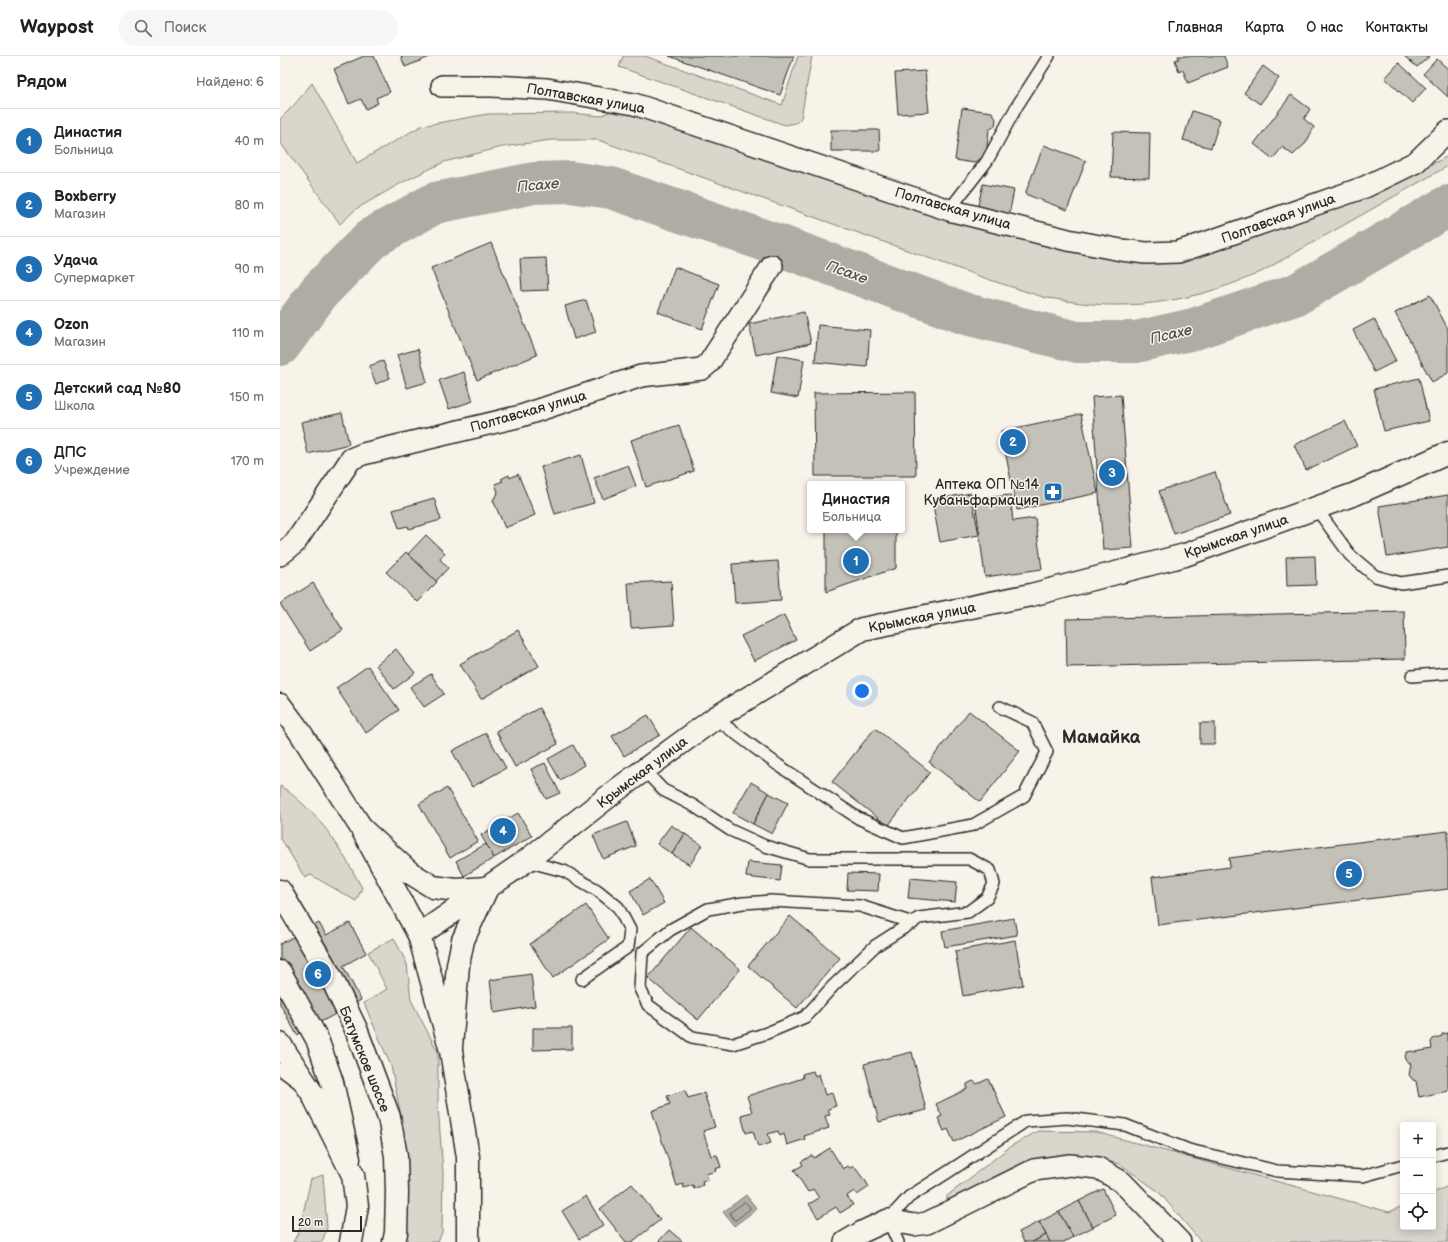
<!DOCTYPE html>
<html lang="ru">
<head>
<meta charset="utf-8">
<style>
	body { margin:0; font-family:"Balsamiq Sans",sans-serif; background:#f6f6f6; color:#202124 }
	.controls { position:absolute; right:12px; bottom:12px; display:grid; overflow:hidden; border-radius:4px; box-shadow:0 2px 10px #0003 }
	.controls button { width:36px; height:36px; display:grid; place-items:center; padding:0; border:0; border-bottom:1px solid #e0e0e0; background:#fff; color:#202124; font:20px sans-serif }
	.scale { position:absolute; left:12px; bottom:10px; width:70px; box-sizing:border-box; padding-left:4px; border:2px solid #2b2b2b; border-top:0; font-size:11px; line-height:14px; white-space:nowrap; color:#2b2b2b; -webkit-text-stroke:3px #f7f3e8; paint-order:stroke }
	.you { position:absolute; left:582px; top:635px; width:14px; height:14px; margin:-10px; border:3px solid #fff; border-radius:50%; background:#1a73e8; box-shadow:0 0 0 6px #1a73e833 }
	.badge { display:grid; place-items:center; width:26px; height:26px; border-radius:50%; background:#1f6fb2; color:#fff; font-size:13px; font-weight:700 }
	.pin { position:absolute; translate:-50% -50%; border:2px solid #fff; box-shadow:0 1px 4px #0006 }
	.popup { position:absolute; left:527px; top:425px; width:98px; height:52px; box-sizing:border-box; display:grid; place-content:center; border-radius:4px; background:#fff; filter:drop-shadow(0 1px 3px #0005); font-size:13px; white-space:nowrap; color:#757577 }
	.popup b { font-size:15px; color:#202124 }
	.popup::after { content:''; position:absolute; left:50%; top:100%; margin-left:-8px; border:8px solid transparent; border-top-color:#fff }
	.list { margin:0; padding:0; list-style:none }
	h2 { display:flex; justify-content:space-between; align-items:center; height:52px; margin:0; padding:0 16px; font-size:17px }
	h2 small { font-size:13px; font-weight:400; color:#757577 }
	.list li { display:grid; grid-template-columns:26px 1fr auto; gap:12px; align-items:center; box-sizing:border-box; height:64px; padding:0 16px; border-top:1px solid #e0e0e0 }
	.list b { display:block; font-size:15px; white-space:nowrap }
	.list p { margin:0; font-size:13px; white-space:nowrap; color:#757577 }
	.list em { font-size:13px; font-style:normal; color:#757577 }
	.icon { flex:none; width:22px; height:22px; fill:none; stroke:currentColor; stroke-width:2; stroke-linecap:round; stroke-linejoin:round }
	.map { position:relative; flex:none; width:1168px; height:1186px; overflow:hidden }
	header { display:flex; align-items:center; gap:24px; box-sizing:border-box; height:56px; padding:0 20px; background:#fff; border-bottom:1px solid #e0e0e0 }
	header strong { font-size:19px }
	nav { display:flex; gap:22px; margin-inline-start:auto; font-size:14px }
	.search { width:280px; height:36px; background:#f6f6f6; display:flex; align-items:center; gap:10px; box-sizing:border-box; padding:0 14px; border-radius:22px; color:#757577; font-size:15px }
	main { display:flex }
	aside { flex:1; background:#fff }
	.map>svg:first-child { display:block }
	.green { fill:#dad6cc; stroke:#82807c }
	.water { fill:#afaca4; stroke:#7a7874 }
	.lines { fill:none; stroke-linecap:round; stroke-linejoin:round }
	.shore { stroke:#605f5b; stroke-width:1 }
	.river { stroke:#afaca4; stroke-width:42 }
	.building { fill:#c4c1b9; stroke:#2b2b2b }
	.service-casing { stroke:#2b2b2b; stroke-width:14 }
	.minor-casing { stroke:#2b2b2b; stroke-width:24 }
	.tertiary-casing { stroke:#2b2b2b; stroke-width:25 }
	.primary-casing { stroke:#2b2b2b; stroke-width:25 }
	.trunk-casing { stroke:#2b2b2b; stroke-width:25 }
	.service { stroke:#f7f3e8; stroke-width:11 }
	.minor { stroke:#f7f3e8; stroke-width:21 }
	.tertiary { stroke:#f7f3e8; stroke-width:22 }
	.primary { stroke:#f7f3e8; stroke-width:22 }
	.trunk { stroke:#f7f3e8; stroke-width:22 }
	.labels { text-anchor:middle; stroke-width:3; stroke-linejoin:round; paint-order:stroke }
	.street-label { font-size:14px; fill:#2b2b2b; stroke:#f7f3e8 }
	.poi-label { font-size:14px; fill:#2b2b2b; stroke:#f7f3e8; text-anchor:end }
	.water-label { font-size:15px; font-style:italic; fill:#53524f; stroke:#f7f3e8 }
	.district-label { font-size:18px; font-weight:bold; fill:#2b2b2b; stroke:#f7f3e8 }
</style>
</head>
<body>
<header>
<strong>Waypost</strong>
<div class="search"><svg class="icon" aria-label="search" viewBox="0 0 24 24"><circle cx="10" cy="10" r="6"/><path d="M15 15l6 6"/></svg>Поиск</div>
<nav><a>Главная</a><a>Карта</a><a>О нас</a><a>Контакты</a></nav>
</header>
<main>
<aside>
<h2>Рядом<small>Найдено: 6</small></h2>
<ul class="list">
<li><span class="badge">1</span><div><b>Династия</b><p>Больница</p></div><em>40 m</em></li>
<li><span class="badge">2</span><div><b>Boxberry</b><p>Магазин</p></div><em>80 m</em></li>
<li><span class="badge">3</span><div><b>Удача</b><p>Супермаркет</p></div><em>90 m</em></li>
<li><span class="badge">4</span><div><b>Ozon</b><p>Магазин</p></div><em>110 m</em></li>
<li><span class="badge">5</span><div><b>Детский сад №80</b><p>Школа</p></div><em>150 m</em></li>
<li><span class="badge">6</span><div><b>ДПС</b><p>Учреждение</p></div><em>170 m</em></li>
</ul>
</aside>
<div class="map">
<svg width="1168" height="1186" viewBox="0 0 1168 1186">
	<rect width="100%" height="100%" fill="#f7f3e8"/>
	<filter id="ink" filterUnits="userSpaceOnUse"><feTurbulence type="fractalNoise" baseFrequency=".025" numOctaves="2"/><feDisplacementMap in="SourceGraphic" scale="8" xChannelSelector="R" yChannelSelector="G"/><feConvolveMatrix kernelMatrix="1 2 1 2 8 2 1 2 1" color-interpolation-filters="sRGB"/></filter>
	<g filter="url(#ink)">
		<g class="green">
			<path d="M343,0H365L502,49L518,0H532L521,62L516,67L505,69L339,11Z"/>
			<path d="M32,27L77,107L141,70L208,58L293,57L320,60L338,52L864,205L1144,107L1147,111L1168,100V110L981,216C919,244 854,256 787,245C779,243 770,243 763,241C746,236 730,230 713,225L318,84H271L222,91L164,106L123,126L76,153L60,168L0,86V63L15,48Z"/>
			<path d="M0,730C9,735 15,741 22,747C50,773 64,799 82,832L76,845L31,819L25,822L0,781Z"/>
			<path d="M114,882L127,908L131,944L158,996V1050L163,1117L162,1176L158,1186H121L126,1126L121,1060L111,1010L84,947L107,933L88,896Z"/>
			<path d="M758,1075L816,1076L1109,1156L1123,1150V1171H1153V1137L1168,1130V1186H921L879,1136L840,1108L805,1101L667,1148V1140L731,1090Z"/>
			<path d="M43,1119L47,1172L42,1186H13L19,1175L31,1123Z"/>
		</g>
		<path class="water" d="M466,1139L477,1153L454,1170L443,1156Z"/>
		<g class="lines">
			<path class="shore" d="M465,1146L470,1151V1153L456,1164H454L450,1157Z"/>
			<path class="river" d="M0,289L40,235L92,182L155,147L254,127L290,126L331,132L498,189L686,258L797,286H856L914,273L1017,238L1168,150"/>
		</g>
		<g class="building">
			<path d="M84,0H94L110,36L96,42L98,47L86,53L81,43L69,48L54,13Z"/>
			<path d="M121,0H152L125,11Z"/>
			<path d="M389,0H514L500,39Z"/>
			<path d="M898,0H944L948,11L908,27L903,14L899,16L895,4L899,3Z"/>
			<path d="M1124,0H1150L1137,11Z"/>
			<path d="M1157,3L1168,13V41L1143,18Z"/>
			<path d="M1119,7L1146,32L1132,47L1105,22Z"/>
			<path d="M983,10L999,22L980,48L964,37Z"/>
			<path d="M645,15L649,56L618,58L615,17Z"/>
			<path d="M1011,39L1030,53L1024,63L1034,71L1026,87L1013,99L1002,91L993,103L974,88Z"/>
			<path d="M682,52L712,56L716,63L715,70L709,74L706,99L694,107L675,104Z"/>
			<path d="M912,55L940,64L931,92L903,84Z"/>
			<path d="M551,74H599L600,95H551Z"/>
			<path d="M833,76L870,77L869,122L831,121Z"/>
			<path d="M764,89L806,105L787,154L745,138Z"/>
			<path d="M703,128L734,134L729,159L697,153Z"/>
			<path d="M211,187L257,299L197,324L151,212Z"/>
			<path d="M266,202L268,234L242,235L240,203Z"/>
			<path d="M395,211L439,228L422,273L378,256Z"/>
			<path d="M1150,239L1168,273V317L1152,326L1115,257Z"/>
			<path d="M306,244L316,276L294,283L285,250Z"/>
			<path d="M524,256L531,287L476,299L469,268Z"/>
			<path d="M1094,263L1116,305L1094,316L1073,274Z"/>
			<path d="M538,269L590,274L587,311L535,306Z"/>
			<path d="M138,293L147,326L127,332L117,299Z"/>
			<path d="M497,299L524,304L518,342L491,337Z"/>
			<path d="M103,305L110,322L96,328L89,310Z"/>
			<path d="M184,316L193,345L169,353L159,324Z"/>
			<path d="M1139,322L1149,365L1104,375L1094,333Z"/>
			<path d="M635,336L636,420H535L534,337Z"/>
			<path d="M841,339L853,492L823,494L812,341Z"/>
			<path d="M62,357L69,388L28,398L21,366Z"/>
			<path d="M801,358L818,437L737,454L721,375Z"/>
			<path d="M1065,365L1077,390L1026,414L1014,389Z"/>
			<path d="M399,369L414,415L366,431L351,384Z"/>
			<path d="M301,399L314,447L275,458L261,411Z"/>
			<path d="M348,409L356,430L323,443L314,422Z"/>
			<path d="M935,416L950,459L894,478L879,435Z"/>
			<path d="M238,418L255,459L225,472L213,444L218,436L215,428L223,425L221,423L229,419L230,422Z"/>
			<path d="M691,437L699,479L660,486L652,444Z"/>
			<path d="M730,439L733,465L755,462L762,513L705,521L695,443Z"/>
			<path d="M1168,439V491L1107,501L1099,450Z"/>
			<path d="M154,442L161,464L129,473L128,470L119,472L113,454Z"/>
			<path d="M546,474H616V512L546,536Z"/>
			<path d="M146,479L165,497L160,503L168,512L156,525L128,498Z"/>
			<path d="M126,496L157,526L137,546L106,516Z"/>
			<path d="M1035,500L1036,529L1007,530L1006,501Z"/>
			<path d="M498,505L501,544L455,547L452,508Z"/>
			<path d="M391,525L394,569L351,572L348,527Z"/>
			<path d="M33,527L63,574L30,595L0,548Z"/>
			<path d="M1124,555L1125,603L787,611L786,563Z"/>
			<path d="M504,559L516,584L474,605L461,580Z"/>
			<path d="M238,574L259,610L201,643L180,608Z"/>
			<path d="M116,593L135,617L114,633L96,609Z"/>
			<path d="M88,610L119,654L86,677L56,632Z"/>
			<path d="M151,618L164,638L144,651L130,631Z"/>
			<path d="M259,652L278,688L235,711L216,675Z"/>
			<path d="M689,655L740,695L700,746L649,706Z"/>
			<path d="M368,659L380,679L344,700L332,680Z"/>
			<rect x="920" y="667" width="15" height="21"/>
			<path d="M595,672L650,716L608,770L552,726Z"/>
			<path d="M206,677L226,712L192,731L172,695Z"/>
			<path d="M293,689L304,709L280,724L268,703Z"/>
			<path d="M265,707L280,737L266,743L251,713Z"/>
			<path d="M471,726L489,737L473,768L453,757Z"/>
			<path d="M167,732L198,785L170,802L139,748Z"/>
			<path d="M489,737L508,747L492,778L473,768Z"/>
			<path d="M238,757L252,780L214,802L201,779Z"/>
			<path d="M347,766L356,790L323,803L313,779Z"/>
			<path d="M391,769L405,778L392,798L377,788Z"/>
			<path d="M1168,775V833L878,869L872,821L950,811L949,802Z"/>
			<path d="M405,778L422,789L410,809L392,798Z"/>
			<path d="M206,788L214,802L184,820L176,805Z"/>
			<path d="M468,806L502,809L500,825L466,821Z"/>
			<path d="M568,817L599,818L598,835L567,834Z"/>
			<path d="M630,822L677,826L675,846L628,842Z"/>
			<path d="M370,823L384,847L363,859L350,835Z"/>
			<path d="M306,849L329,883L273,922L250,888Z"/>
			<path d="M510,860L560,902L517,952L468,910Z"/>
			<path d="M734,862L737,879L665,891L662,875Z"/>
			<path d="M39,867L46,879L70,867L86,897L63,910L81,944L17,979L0,948V888Z"/>
			<path d="M411,871L460,913L418,964L368,922Z"/>
			<path d="M735,884L743,929L683,940L675,895Z"/>
			<path d="M251,918L255,950L214,957L210,924Z"/>
			<path d="M253,972H292V993L253,994Z"/>
			<path d="M1168,977V1035L1139,1041L1136,1025L1133,1024L1129,1019L1131,1008L1127,1006L1125,1000L1127,996L1132,995L1135,996L1152,993L1151,986L1153,983L1162,980V978Z"/>
			<path d="M632,996L646,1054L599,1066L584,1008Z"/>
			<path d="M533,1015L535,1020L539,1018L545,1039L552,1037L556,1050L548,1053L550,1059L545,1060L549,1072L524,1080L525,1083L507,1089L504,1078L500,1080L498,1075L488,1078L491,1087L478,1091L473,1075L466,1077L461,1059L472,1056L467,1040L523,1022L522,1018Z"/>
			<path d="M708,1023L726,1061L674,1086L668,1073L664,1075L658,1062L662,1060L656,1048L687,1033V1028L693,1025L697,1028Z"/>
			<path d="M405,1034L408,1042L424,1037L435,1071L423,1075L431,1100L437,1099L441,1111L435,1113L436,1115L426,1118L428,1124L422,1125L423,1129L414,1133L413,1129L404,1132L403,1128L397,1130L372,1055L390,1048L387,1040Z"/>
			<path d="M550,1092L563,1113L568,1110L570,1112L574,1110L584,1124H585L589,1131L577,1139L574,1135L567,1140L573,1149L560,1157L556,1151L538,1162L529,1148L539,1142L533,1133L528,1136L514,1114L523,1109L521,1106L532,1099L534,1102Z"/>
			<path d="M352,1128L380,1164L352,1186H346L320,1153Z"/>
			<path d="M823,1133L836,1159L813,1171L799,1145Z"/>
			<path d="M306,1140L323,1169L299,1183L282,1155Z"/>
			<path d="M799,1145L813,1171L793,1181L779,1156Z"/>
			<path d="M779,1156L793,1181L784,1186H770L759,1166Z"/>
			<path d="M759,1166L766,1179L752,1186H744L739,1176Z"/>
			<path d="M389,1174L403,1186H378Z"/>
			<path d="M766,1179L770,1186H752Z"/>
		</g>
		<g class="lines">
			<defs>
				<g id="service">
					<path d="M669,154L707,105L737,50L769,0"/>
					<path d="M1036,452L1070,499L1095,520L1121,527L1168,520"/>
					<path d="M1132,620L1168,617"/>
					<path d="M435,662L498,709L578,762L623,782L693,769L744,740L767,696L752,666L720,651"/>
					<path d="M364,714L383,734L414,750L450,774L485,790L530,803H689L710,814L714,828L707,842L688,856L639,862L595,890L553,930L525,961L487,977L453,988L412,981L368,949L360,933L362,897L390,874L428,853L463,847L491,845L580,850L633,867"/>
					<path d="M246,805L284,815L317,834L338,851L350,874L348,891L302,923"/>
					<path d="M0,1013L19,1027"/>
					<path d="M1153,1100L1168,1096"/>
					<path d="M618,1186L608,1164L629,1141L668,1116L746,1065L787,1062L845,1069L909,1094L997,1115L1083,1120L1123,1109"/>
				</g>
				<g id="minor">
					<path d="M162,30H212L267,33L354,48L669,154L788,184L841,194L866,197L898,196L928,186L1085,131L1136,106L1168,75"/>
					<path d="M0,499L15,487L71,403L83,398L241,360L361,320L422,313L429,307L492,210"/>
					<path d="M565,1186L582,1176L608,1164L634,1169L647,1167L754,1114L790,1109L818,1112L842,1126L900,1186"/>
				</g>
				<g id="tertiary">
					<path d="M85,776L129,816L153,831L176,834L207,832L183,884L178,909L171,991"/>
					<path d="M139,879L246,805L338,733L435,662L582,573L751,539L905,499L1075,438L1168,397"/>
				</g>
				<g id="primary">
					<path d="M0,835L51,921L76,973L109,1061L116,1100L117,1136L116,1177L114,1186"/>
					<path d="M0,916L37,983L52,1026L69,1103"/>
				</g>
				<g id="trunk">
					<path d="M0,649L20,676L82,773L139,879L171,995L188,1101V1186"/>
					<path d="M0,988L32,1037L73,1119L77,1150L71,1186"/>
				</g>
			</defs>
			<use href="#service" class="service-casing"/>
			<use href="#minor" class="minor-casing"/>
			<use href="#tertiary" class="tertiary-casing"/>
			<use href="#primary" class="primary-casing"/>
			<use href="#trunk" class="trunk-casing"/>
			<use href="#service" class="service"/>
			<use href="#minor" class="minor"/>
			<use href="#tertiary" class="tertiary"/>
			<use href="#primary" class="primary"/>
			<use href="#trunk" class="trunk"/>
		</g>
	</g>
	<defs>
		<symbol id="pharmacy-square" viewBox="-11 -11 22 22"><rect x="-9" y="-9" width="18" height="18" rx="4" fill="#1f6fb2" stroke="#f7f3e8"/><path d="M-2-6h4v4h4v4h-4v4h-4v-4h-4v-4h4Z" fill="#fff"/></symbol>
	</defs>
	<g fill-rule="evenodd">
		<use href="#pharmacy-square" x="762" y="425" width="22" height="22"/>
	</g>
	<g class="labels">
		<g class="street-label">
			<text transform="translate(306 42) rotate(10)" y="5">Полтавская улица</text>
			<text transform="translate(673 152) rotate(16)" y="5">Полтавская улица</text>
			<text transform="translate(998 162) rotate(-20)" y="5">Полтавская улица</text>
			<text transform="translate(248 355) rotate(-16)" y="5">Полтавская улица</text>
			<text transform="translate(956 480) rotate(-19)" y="5">Крымская улица</text>
			<text transform="translate(642 561) rotate(-11)" y="5">Крымская улица</text>
			<text transform="translate(362 716) rotate(-37)" y="5">Крымская улица</text>
			<text transform="translate(85 1003) rotate(68)" y="5">Батумское шоссе</text>
		</g>
		<g class="poi-label">
			<text x="759" y="433">Аптека ОП №14<tspan x="759" dy="16">Кубаньфармация</tspan></text>
		</g>
		<g class="water-label">
			<text transform="translate(258 129) rotate(-5)" y="5">Псахе</text>
			<text transform="translate(567 216) rotate(20)" y="5">Псахе</text>
			<text transform="translate(891 278) rotate(-13)" y="5">Псахе</text>
		</g>
		<g class="district-label">
			<text x="821" y="687">Мамайка</text>
		</g>
	</g>
</svg>
<div class="controls">
<button>+</button>
<button>−</button>
<button><svg class="icon" aria-label="locate" viewBox="0 0 24 24"><circle cx="12" cy="12" r="6"/><path d="M12 2v4M12 18v4M2 12h4M18 12h4"/></svg></button>
</div>
<div class="scale">20 m</div>
<div class="you"></div>
<div class="pin badge" style="left:576px;top:505px">1</div>
<div class="popup"><b>Династия</b>Больница</div>
<div class="pin badge" style="left:733px;top:386px">2</div>
<div class="pin badge" style="left:832px;top:417px">3</div>
<div class="pin badge" style="left:223px;top:775px">4</div>
<div class="pin badge" style="left:1069px;top:818px">5</div>
<div class="pin badge" style="left:38px;top:918px">6</div>
</div>
</main>
</body>
</html>
